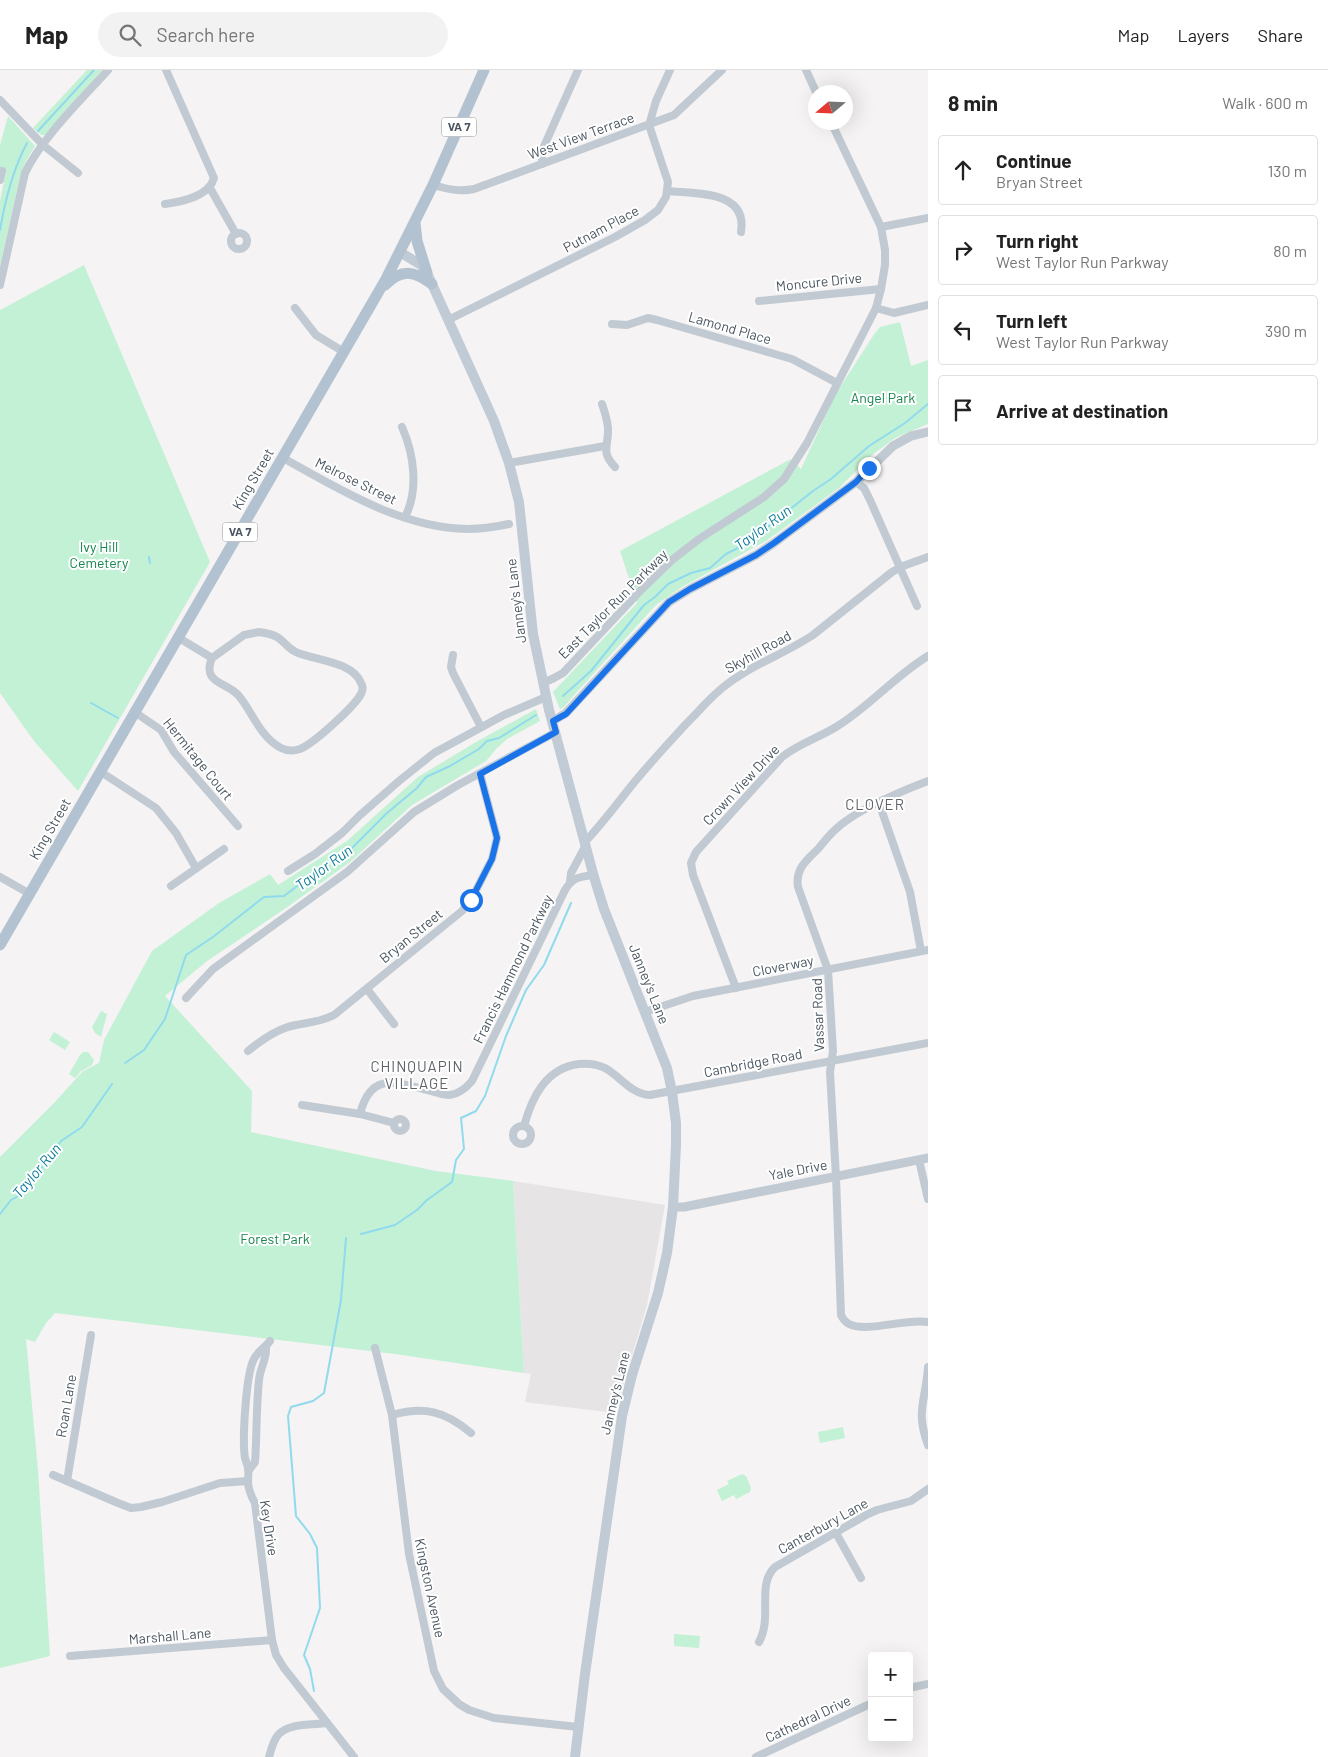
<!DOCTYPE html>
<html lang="en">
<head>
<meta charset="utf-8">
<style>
	body { margin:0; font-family:Barlow,sans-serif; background:#f2f2f2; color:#222 }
	.controls { position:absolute; right:15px; bottom:15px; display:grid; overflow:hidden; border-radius:5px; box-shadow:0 5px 20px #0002 }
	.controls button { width:45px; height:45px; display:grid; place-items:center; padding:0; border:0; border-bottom:1px solid #e0e0e0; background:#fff; color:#222; font:25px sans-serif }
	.compass { position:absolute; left:808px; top:15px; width:45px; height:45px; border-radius:50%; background:#fff; box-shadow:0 5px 20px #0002; rotate:251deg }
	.stop { position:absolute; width:15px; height:15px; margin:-11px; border:4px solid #1a73e8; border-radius:50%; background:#fff }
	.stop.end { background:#1a73e8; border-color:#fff; box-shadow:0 1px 5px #0008 }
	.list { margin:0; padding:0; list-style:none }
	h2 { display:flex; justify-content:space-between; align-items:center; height:65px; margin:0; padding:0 20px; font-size:21px }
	h2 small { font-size:16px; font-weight:400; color:#767676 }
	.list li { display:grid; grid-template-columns:32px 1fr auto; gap:15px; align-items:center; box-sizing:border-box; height:70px; margin:0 10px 10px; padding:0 10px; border:1px solid #e0e0e0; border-radius:5px }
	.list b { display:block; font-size:19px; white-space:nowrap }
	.list p { margin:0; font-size:16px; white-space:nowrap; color:#767676 }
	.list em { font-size:16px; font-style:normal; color:#767676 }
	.icon { flex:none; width:28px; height:28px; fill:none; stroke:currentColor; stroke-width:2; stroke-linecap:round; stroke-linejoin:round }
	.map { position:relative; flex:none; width:928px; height:1687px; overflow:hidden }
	header { display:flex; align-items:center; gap:30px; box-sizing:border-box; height:70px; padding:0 25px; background:#fff; border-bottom:1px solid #e0e0e0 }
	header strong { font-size:24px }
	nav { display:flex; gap:28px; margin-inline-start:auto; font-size:18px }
	.search { width:350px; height:45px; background:#f2f2f2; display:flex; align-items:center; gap:12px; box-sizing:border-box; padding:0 18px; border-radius:28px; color:#767676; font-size:19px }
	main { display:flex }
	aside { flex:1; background:#fff }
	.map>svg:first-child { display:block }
	.education { fill:#e6e4e5 }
	.green { fill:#c3f1d5 }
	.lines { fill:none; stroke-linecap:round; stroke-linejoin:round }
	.stream { stroke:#90daee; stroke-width:2 }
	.minor { stroke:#c1cad2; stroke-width:8 }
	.tertiary { stroke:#c1cad2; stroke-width:9 }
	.secondary { stroke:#c1cbd6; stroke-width:10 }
	.primary { stroke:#b3c2d1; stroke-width:11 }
	.route { stroke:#1a73e8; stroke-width:6 }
	.labels { text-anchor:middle; stroke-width:4; stroke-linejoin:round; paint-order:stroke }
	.shield { fill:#fff; stroke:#808990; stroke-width:1 }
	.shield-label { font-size:12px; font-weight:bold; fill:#4a5661 }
	.street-label { font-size:14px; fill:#4a5661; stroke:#fff }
	.park-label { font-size:14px; fill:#17864f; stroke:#fff }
	.water-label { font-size:15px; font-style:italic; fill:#0c7c9b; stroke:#fff }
	.neighbourhood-label { font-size:15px; letter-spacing:1px; fill:#5f6368; stroke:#fff }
</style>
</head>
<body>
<header>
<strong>Map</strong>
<div class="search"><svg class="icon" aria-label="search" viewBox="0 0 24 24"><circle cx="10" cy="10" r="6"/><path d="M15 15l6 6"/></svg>Search here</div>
<nav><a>Map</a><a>Layers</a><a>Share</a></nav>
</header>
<main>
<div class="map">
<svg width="928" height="1687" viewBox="0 0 928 1687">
	<rect width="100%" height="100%" fill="#f5f3f3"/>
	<path class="education" d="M513,1111L665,1135L647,1235L615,1343L525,1332L531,1304L524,1303Z"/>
	<g class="green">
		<path d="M87,0H102L46,65H41L33,58Z"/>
		<path d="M8,46L35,76L26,91L20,107L0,196V131L6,102L0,100V75Z"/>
		<path d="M84,195L210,492L78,721L34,671L0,623V240Z"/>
		<path d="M900,252L911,296L928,290V354L895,368L872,385L839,418L766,471L682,517L656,535L576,623L564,637L560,639L553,622L637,533L620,481L791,389L801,399L835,325L875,263L880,257Z"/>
		<path d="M536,639L540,651L507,669L497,678L486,691L412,735L350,792L286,838L207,891L165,926L252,1021L251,1062L436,1101L513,1111L524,1303L395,1284L55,1243L46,1253L35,1272L26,1269L38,1401L50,1586L0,1598V1087L54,1033L83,1001L99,993L104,970L152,881L219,833L270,804L278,815L347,771L418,707L476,672Z"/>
		<path d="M101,941L107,944L101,967L95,963L92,957Z"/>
		<path d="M54,962L70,972L65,980L49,970Z"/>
		<path d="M83,982H88L94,990L92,995L81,1001L75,1008L69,1004L80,985Z"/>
		<path d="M843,1357L845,1368L820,1373L818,1362Z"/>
		<path d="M742,1404L746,1406L751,1418L750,1422L736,1429L734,1425L722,1431L717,1420L729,1414L727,1411Z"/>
		<path d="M674,1564L700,1566L699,1578L674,1576Z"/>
	</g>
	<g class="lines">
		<g class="stream">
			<path d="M38,61L94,0"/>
			<path d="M0,160C5,131 13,99 27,73"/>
			<path d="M149,487L150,493"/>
			<path d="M563,626L591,601L644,535L655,527L668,514L691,503L710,498L726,484L742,476L756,466L813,421L831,409L869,376L905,353L928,334"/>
			<path d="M91,633L118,648"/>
			<path d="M125,993L144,980L165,949L186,885L213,867L264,827L284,826L320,799L352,778L387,743L417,718L426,707L450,696L479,679L487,671L499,668L536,645"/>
			<path d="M0,1144L11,1130L20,1125L31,1112L61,1071L82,1057L112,1014"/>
			<path d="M361,1164L395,1155L417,1140L427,1130L452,1112L456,1090L464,1079L461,1048L476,1041L485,1026L506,966L526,920L544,895L571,833"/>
			<path d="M314,1621L310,1599L304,1585L320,1538L317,1478L310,1464L296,1446L288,1346L291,1337L313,1331L324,1323L341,1230L346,1168"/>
		</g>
		<g class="minor">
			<path d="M806,0L816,22"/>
			<path d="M0,30L43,75L78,103"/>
			<path d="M542,94V81L545,74L578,0"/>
			<path d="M0,110L2,101"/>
			<path d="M433,115C447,119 459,122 474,119L674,45L722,0"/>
			<path d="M210,118L236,164"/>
			<path d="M668,121C695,124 748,120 741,162"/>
			<path d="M165,134C182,132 209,126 214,108L166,0"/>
			<path d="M881,157L928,148"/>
			<circle cx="239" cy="171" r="8"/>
			<path d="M0,215L25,103C41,69 82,29 108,0"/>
			<path d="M759,231L881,219"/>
			<path d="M295,238L316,265L344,282"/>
			<path d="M876,238L894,243L928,235"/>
			<path d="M448,250L615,167L645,150L658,140L666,127L668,112L649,55L656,31L670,0"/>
			<path d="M612,254L627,255L648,248L657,250L792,289L837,313"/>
			<path d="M602,334C605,343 609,353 608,363C607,379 602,383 615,397"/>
			<path d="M402,357C414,384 419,420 405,447"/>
			<path d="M283,388C339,419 401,458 467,459C481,459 495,457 509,454"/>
			<path d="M509,393L605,376"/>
			<path d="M856,412L864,418L870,430L917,536"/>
			<path d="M259,562C266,563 272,564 277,567C285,572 289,580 298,583C316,590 353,592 361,613C363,616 363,620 361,624C354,637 313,674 300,679C294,681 287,681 281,678C260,667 253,643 239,626C228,612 201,614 212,588L244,565Z"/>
			<path d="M179,568L212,588"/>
			<path d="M453,585L451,597L453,603L481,657"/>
			<path d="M543,613L554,608L563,603L642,519L672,490L699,469L764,427L784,409L807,373L876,238L881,219L885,195V180L881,157L831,52"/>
			<path d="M136,643L161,660L174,682L238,756"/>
			<path d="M101,702L156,738L176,763L196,798"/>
			<path d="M928,711C902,721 856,740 836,759C829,765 824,772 818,779C806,791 795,799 798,817L828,900L833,981L830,1002L836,1107L841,1245C843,1249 845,1252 849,1254C867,1263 906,1248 928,1252"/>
			<path d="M879,733L910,822L921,881"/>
			<path d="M584,773C600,756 614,738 628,720C646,697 666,676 686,654C698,642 708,630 721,619C748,596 783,585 813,565L892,502L903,496L928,487"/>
			<path d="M288,801L315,784L342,763L359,746L399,711L434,683L504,645L546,627"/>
			<path d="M0,807L30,824"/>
			<path d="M570,812L571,803L585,777"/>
			<path d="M171,816L224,779"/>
			<path d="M736,918L693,805L691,793L696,782L782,687C798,674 818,668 836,657C869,637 896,605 928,586"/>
			<path d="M367,919L394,954"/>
			<path d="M186,928L213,899L347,802L414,742L458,715L556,662"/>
			<path d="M645,942L693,926L928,880"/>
			<path d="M248,981C259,972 271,963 285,958C302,952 317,954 334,945L462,841L471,830L492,789L497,768L480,703"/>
			<path d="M302,1035L360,1044L394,1053"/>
			<path d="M360,1044C371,1000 398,1013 431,1021C437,1023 444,1025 450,1025C459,1024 466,1018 472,1011L565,820C573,807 579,807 593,805"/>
			<circle cx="400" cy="1055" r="6"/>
			<path d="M524,1056C532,1027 546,998 579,994C588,993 597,994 605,998C621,1007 631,1024 650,1025L928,973"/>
			<circle cx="522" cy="1065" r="9"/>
			<path d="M919,1090L928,1129"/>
			<path d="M270,1271C264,1279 257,1281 253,1291C246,1307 242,1370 245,1388C246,1392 248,1395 248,1399C249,1403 248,1407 248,1411C248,1419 251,1426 255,1433L272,1570L276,1585L284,1598L354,1687"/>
			<path d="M375,1278L392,1345L409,1484L434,1601L443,1619L459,1634L469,1640L494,1648L578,1657"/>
			<path d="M928,1297C926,1330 915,1341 928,1375"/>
			<path d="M392,1345C424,1336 445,1341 471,1363"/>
			<path d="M249,1400L255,1392C257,1365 256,1338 259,1310C260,1298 267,1289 266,1277"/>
			<path d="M53,1405L118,1433L131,1438L141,1437L162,1432L220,1413L248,1411"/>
			<path d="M67,1411L91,1265"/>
			<path d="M836,1463L861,1508"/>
			<path d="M759,1572C773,1547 756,1515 775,1497L868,1444L877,1440L911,1431L928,1419"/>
			<path d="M70,1586L272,1570"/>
			<path d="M909,1618L928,1614"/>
			<path d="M269,1687C271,1680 273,1671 278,1665C288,1653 312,1655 327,1653"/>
			<path d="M756,1687L872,1633"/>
		</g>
		<g class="tertiary">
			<path d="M553,651L566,643L669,532L690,519L756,485L774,473L856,412L893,376L911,366L928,362"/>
			<path d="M673,1137H684L928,1088"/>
		</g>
		<path class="secondary" d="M400,182L421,195L427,203L494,351L509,393L519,432L533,564L549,640L594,807L604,839L659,978L667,998L672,1022L676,1053V1075L673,1137L667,1183L658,1223L632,1305L622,1346L585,1604L575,1687"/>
		<g class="primary">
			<path d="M415,153L417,171L427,203"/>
			<path d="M385,215C402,198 414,201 432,214"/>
			<path d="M0,875L386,209L433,115L484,0"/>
		</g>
	</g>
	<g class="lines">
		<path class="route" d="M471,830L492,789L497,768L480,704L556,662L553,651L566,644L669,532L690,519L756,485L774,473L856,412L869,398"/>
	</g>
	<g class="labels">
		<g class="shield">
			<rect x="441.5" y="47.5" width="35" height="19" rx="4"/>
			<rect x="222.5" y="452.5" width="35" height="19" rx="4"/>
		</g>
		<g class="shield-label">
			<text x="459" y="61">VA 7</text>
			<text x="240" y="466">VA 7</text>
		</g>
		<g class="street-label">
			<text transform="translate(581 66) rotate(-20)" y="5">West View Terrace</text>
			<text transform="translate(601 159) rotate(-28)" y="5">Putnam Place</text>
			<text transform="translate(819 212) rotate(-6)" y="5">Moncure Drive</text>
			<text transform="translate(730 258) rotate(16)" y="5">Lamond Place</text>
			<text transform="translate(253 409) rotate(-60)" y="5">King Street</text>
			<text transform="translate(356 411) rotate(26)" y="5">Melrose Street</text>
			<text transform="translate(516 531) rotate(-97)" y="5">Janney's Lane</text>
			<text transform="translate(613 534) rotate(-45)" y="5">East Taylor Run Parkway</text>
			<text transform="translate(758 582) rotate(-29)" y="5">Skyhill Road</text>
			<text transform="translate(198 689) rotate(51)" y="5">Hermitage Court</text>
			<text transform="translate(741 715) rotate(-47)" y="5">Crown View Drive</text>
			<text transform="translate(50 759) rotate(-60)" y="5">King Street</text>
			<text transform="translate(411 866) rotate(-39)" y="5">Bryan Street</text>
			<text transform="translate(783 896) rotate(-11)" y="5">Cloverway</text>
			<text transform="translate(513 899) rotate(-64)" y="5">Francis Hammond Parkway</text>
			<text transform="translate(649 914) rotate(68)" y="5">Janney's Lane</text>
			<text transform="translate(818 945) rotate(-92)" y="5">Vassar Road</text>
			<text transform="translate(753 993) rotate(-11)" y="5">Cambridge Road</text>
			<text transform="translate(798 1100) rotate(-11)" y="5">Yale Drive</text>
			<text transform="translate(615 1323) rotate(-76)" y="5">Janney's Lane</text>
			<text transform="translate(66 1336) rotate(-80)" y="5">Roan Lane</text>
			<text transform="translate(823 1456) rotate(-29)" y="5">Canterbury Lane</text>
			<text transform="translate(269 1458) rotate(81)" y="5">Key Drive</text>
			<text transform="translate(430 1518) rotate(78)" y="5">Kingston Avenue</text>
			<text transform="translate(170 1566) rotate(-5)" y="5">Marshall Lane</text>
			<text transform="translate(808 1649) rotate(-25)" y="5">Cathedral Drive</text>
		</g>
		<g class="park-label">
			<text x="883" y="333">Angel Park</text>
			<text x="99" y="482">Ivy Hill<tspan x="99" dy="16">Cemetery</tspan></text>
			<text x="275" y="1174">Forest Park</text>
		</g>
		<g class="water-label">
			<text transform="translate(763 458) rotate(-36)" y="5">Taylor Run</text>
			<text transform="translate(324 798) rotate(-36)" y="5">Taylor Run</text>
			<text transform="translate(37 1101) rotate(-50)" y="5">Taylor Run</text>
		</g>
		<g class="neighbourhood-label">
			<text x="875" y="740">CLOVER</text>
			<text x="417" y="1002">CHINQUAPIN<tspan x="417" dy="17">VILLAGE</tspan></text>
		</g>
	</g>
</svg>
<div class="controls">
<button>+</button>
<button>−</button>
</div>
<svg class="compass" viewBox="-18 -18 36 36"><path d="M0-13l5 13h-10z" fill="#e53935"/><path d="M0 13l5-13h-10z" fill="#767676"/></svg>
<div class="stop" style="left:471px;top:830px"></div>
<div class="stop end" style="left:869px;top:398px"></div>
</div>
<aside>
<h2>8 min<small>Walk · 600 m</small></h2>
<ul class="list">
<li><svg class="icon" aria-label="ahead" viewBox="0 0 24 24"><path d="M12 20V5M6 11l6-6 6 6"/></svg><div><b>Continue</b><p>Bryan Street</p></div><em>130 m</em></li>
<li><svg class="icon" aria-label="right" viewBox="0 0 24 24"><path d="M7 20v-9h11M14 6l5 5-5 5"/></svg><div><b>Turn right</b><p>West Taylor Run Parkway</p></div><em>80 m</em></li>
<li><svg class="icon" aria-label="left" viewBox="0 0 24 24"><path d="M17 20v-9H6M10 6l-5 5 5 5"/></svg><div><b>Turn left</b><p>West Taylor Run Parkway</p></div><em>390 m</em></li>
<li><svg class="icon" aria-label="arrive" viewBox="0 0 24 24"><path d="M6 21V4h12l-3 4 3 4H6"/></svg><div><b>Arrive at destination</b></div></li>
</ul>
</aside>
</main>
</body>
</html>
